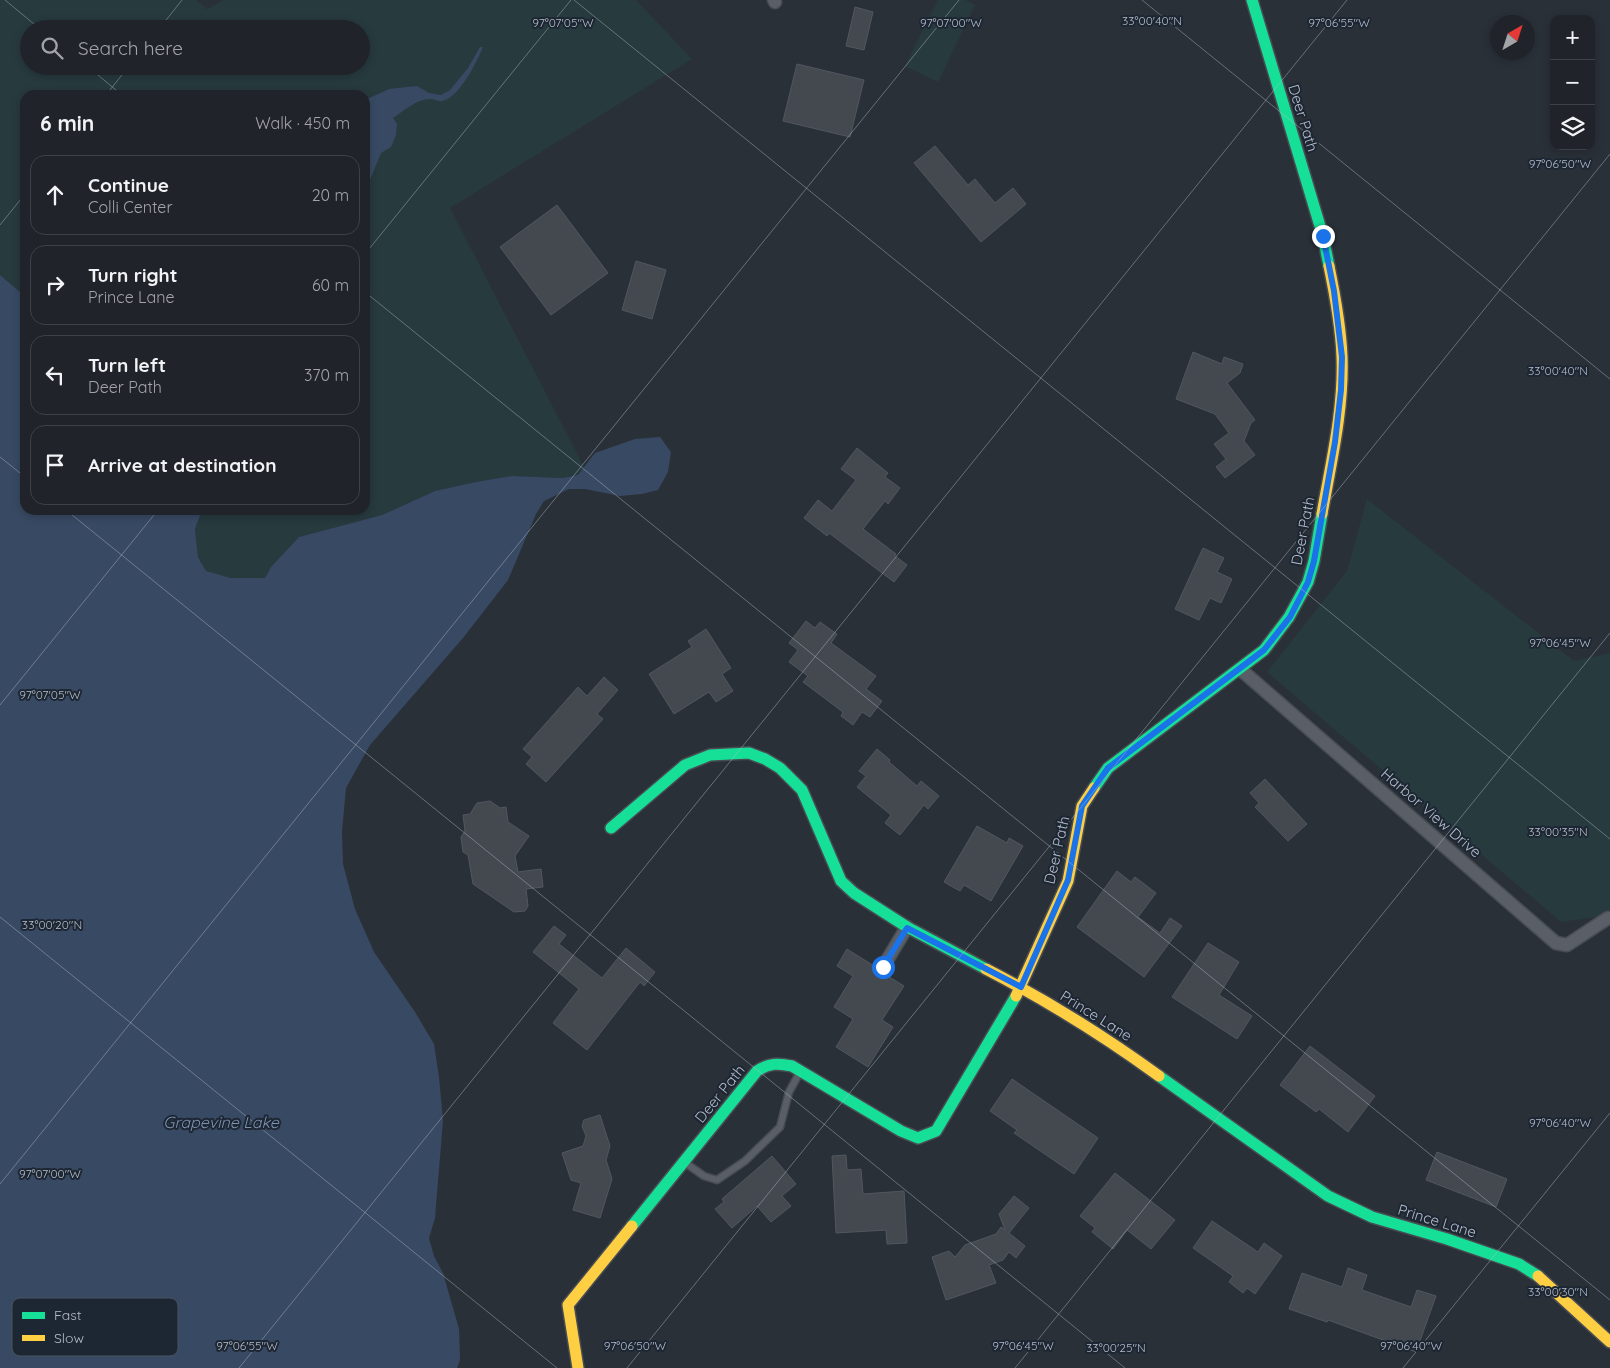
<!DOCTYPE html>
<html lang="en">
<head>
<meta charset="utf-8">
<style>
	body { margin:0; font-family:Quicksand,sans-serif; background:#282c32; color:#f1f3f6 }
	.controls { position:absolute; right:15px; top:15px; display:grid; overflow:hidden; border-radius:10px; box-shadow:0 2px 8px #0003 }
	.controls button { width:45px; height:45px; display:grid; place-items:center; padding:0; border:0; border-bottom:1px solid #3d4147; background:#20242a; color:#f1f3f6; font:25px sans-serif }
	.compass { position:absolute; left:1490px; top:15px; width:45px; height:45px; border-radius:50%; background:#20242a; box-shadow:0 2px 8px #0003; rotate:39deg }
	.stop { position:absolute; width:15px; height:15px; margin:-11px; border:4px solid #1a73e8; border-radius:50%; background:#fff }
	.stop.end { background:#1a73e8; border-color:#fff; box-shadow:0 1px 5px #0008 }
	.list { margin:0; padding:0; list-style:none }
	h2 { display:flex; justify-content:space-between; align-items:center; height:65px; margin:0; padding:0 20px; font-size:21px }
	h2 small { font-size:16px; font-weight:400; color:#a2a4a8 }
	.list li { display:grid; grid-template-columns:32px 1fr auto; gap:15px; align-items:center; box-sizing:border-box; height:80px; margin:0 10px 10px; padding:0 10px; border:1px solid #3d4147; border-radius:15px }
	.list b { display:block; font-size:19px; white-space:nowrap }
	.list p { margin:0; font-size:16px; white-space:nowrap; color:#a2a4a8 }
	.list em { font-size:16px; font-style:normal; color:#a2a4a8 }
	.icon { flex:none; width:28px; height:28px; fill:none; stroke:currentColor; stroke-width:2; stroke-linecap:round; stroke-linejoin:round }
	.map { position:relative; flex:none; width:1610px; height:1368px; overflow:hidden }
	.search { position:absolute; background:#20242a; box-shadow:0 2px 8px #0003; left:20px; top:20px; width:350px; height:55px; display:flex; align-items:center; gap:12px; box-sizing:border-box; padding:0 18px; border-radius:28px; color:#a2a4a8; font-size:19px }
	.panel { position:absolute; background:#20242a; box-shadow:0 2px 8px #0003; left:20px; top:90px; width:350px; height:425px; border-radius:15px }
	.map>svg:first-child { display:block }
	.green { fill:#273a3e; fill-rule:evenodd }
	.water { fill:#384963 }
	.building { fill:#444950; stroke:#52575f }
	.lines { fill:none; stroke-linecap:round; stroke-linejoin:round }
	.lane-casing { stroke:#484c53; stroke-width:9 }
	.street-casing { stroke:#484c53; stroke-width:15 }
	.fast-casing { stroke:#484c53; stroke-width:14 }
	.slow-casing { stroke:#484c53; stroke-width:14 }
	.lane { stroke:#5a5e66; stroke-width:6 }
	.street { stroke:#5a5e66; stroke-width:12 }
	.fast { stroke:#16e098; stroke-width:11 }
	.slow { stroke:#ffcf43; stroke-width:11 }
	.route { stroke:#1a73e8; stroke-width:6 }
	.ticks { fill:none; stroke:#b4bcc9; stroke-width:1; stroke-opacity:0.45 }
	.labels { text-anchor:middle; stroke-width:4; stroke-linejoin:round; paint-order:stroke }
	.street-label { font-size:15px; fill:#b4bcc9; stroke:#1d2633 }
	.water-label { font-size:16px; font-style:italic; fill:#7c92b1; stroke:#1d2633 }
	.key { fill:#1d2633; stroke:#4a5360; stroke-width:1 }
	.key-label { font-size:14px; fill:#b4bcc9 }
	.ticks-label { font-size:12px; text-anchor:middle; fill:#b4bcc9; stroke:#1d2633; stroke-width:4; stroke-linejoin:round; paint-order:stroke }
</style>
</head>
<body>
<div class="map">
<svg width="1610" height="1368" viewBox="0 0 1610 1368">
	<rect width="100%" height="100%" fill="#2a3038"/>
	<g class="green">
		<path d="M0,0H196L207,9L224,0H636L692,59L450,208L584,467L578,475L563,478L512,476L476,482L435,491L382,515L299,537L271,567L265,578H231L206,571L198,557L195,529L202,510H365V95H25V296L0,275ZM29,29H361V66H29Z"/>
		<path d="M938,0H965L975,5L938,82L905,66Z"/>
		<path d="M1367,499L1574,661L1610,653V915L1561,922L1267,672L1347,571Z"/>
	</g>
	<g class="water">
		<path d="M480,47H483C477,62 459,98 442,101C438,102 434,99 430,99C416,99 404,111 393,118L397,124L396,135L391,147L381,153L365,192V100L389,89L417,86L429,93L441,95L450,90L468,68Z"/>
		<path d="M0,275L25,296V510H202L195,529L198,557L206,571L231,578H265L271,567L299,537L382,515L435,491L476,482L512,476L563,478L578,475L595,453L635,439L660,437L671,452L668,472L658,490L642,494L620,496L585,489H569L544,501L536,514L508,580L463,638L370,745L346,788L342,831L343,864L355,909L374,952L415,1012L434,1044L439,1077L443,1121L435,1218L429,1238L434,1256L443,1273L459,1329L460,1360L457,1368H0Z"/>
	</g>
	<g class="building">
		<path d="M855,7L873,12L864,50L846,46Z"/>
		<path d="M797,64L864,80L850,137L783,121Z"/>
		<path d="M935,146L968,185L975,179L995,203L1013,188L1026,204L981,242L914,163Z"/>
		<path d="M557,205L608,273L551,315L500,247Z"/>
		<path d="M636,261L666,270L652,319L622,310Z"/>
		<path d="M1193,352L1222,364L1224,357L1243,364L1240,373L1227,383L1255,420L1251,423L1244,441L1255,455L1225,478L1216,467L1226,459L1214,444L1229,433L1215,414L1176,399Z"/>
		<path d="M857,448L888,473L885,477L900,488L888,504L885,501L863,529L896,554L894,555L907,565L894,582L829,533L827,536L804,518L818,500L832,511L856,480L841,469Z"/>
		<path d="M1203,548L1224,558L1217,572L1232,579L1221,603L1210,598L1199,620L1175,609Z"/>
		<path d="M806,621L815,628L820,622L837,634L831,643L876,676L866,689L882,701L870,717L862,712L853,725L841,716L843,712L803,682L808,676L789,662L798,650L789,643Z"/>
		<path d="M706,629L731,668L722,674L733,691L716,702L709,692L674,714L649,674L692,647L688,641Z"/>
		<path d="M604,677L618,690L597,714L603,719L546,782L526,764L532,757L523,749L578,687L587,696Z"/>
		<path d="M877,749L890,760L889,762L917,786L921,781L939,796L928,809L924,805L900,835L885,823L891,815L857,787L866,776L859,771Z"/>
		<path d="M1265,779L1307,824L1288,841L1255,807L1259,803L1250,793Z"/>
		<path d="M490,801L500,808L506,807L508,822L529,836L515,856L518,872L541,869L543,887L526,889L528,906L525,911L514,912L473,884L468,855L463,852L461,837L465,831L463,815L470,814L477,803Z"/>
		<path d="M977,826L1007,843L1009,838L1023,846L991,901L964,885L960,891L944,882Z"/>
		<path d="M1117,871L1131,882L1135,877L1156,893L1138,917L1160,933L1170,918L1182,926L1144,977L1077,927Z"/>
		<path d="M554,926L566,935L559,944L602,978L626,948L655,972L644,986L640,982L587,1050L553,1023L579,989L533,952Z"/>
		<path d="M1208,943L1239,962L1219,995L1252,1016L1237,1039L1172,997Z"/>
		<path d="M847,949L874,966L878,974L886,975L904,986L882,1020L893,1027L868,1067L836,1047L853,1019L834,1007L853,976L837,966Z"/>
		<path d="M1310,1046L1375,1096L1348,1132L1319,1109L1316,1112L1280,1085Z"/>
		<path d="M1012,1079L1098,1138L1074,1174L1014,1133L1017,1130L990,1111Z"/>
		<path d="M600,1115L610,1146L606,1160L612,1179L600,1218L573,1210L581,1183L571,1180L562,1153L583,1146L586,1136L582,1126L584,1120Z"/>
		<path d="M1437,1152L1507,1179L1496,1207L1426,1180Z"/>
		<path d="M846,1155L847,1170L861,1169L863,1194L904,1191L907,1243L887,1244L886,1230L836,1233L832,1156Z"/>
		<path d="M772,1156L796,1184L782,1196L791,1206L771,1222L757,1206L732,1228L715,1209L724,1202L722,1199Z"/>
		<path d="M1115,1173L1175,1220L1151,1249L1127,1230L1113,1249L1092,1232L1095,1228L1080,1216Z"/>
		<path d="M1014,1196L1029,1208L1009,1233L1025,1246L1016,1258L1009,1252L1003,1260L989,1265L996,1283L946,1300L932,1257L949,1251L955,1257L965,1245L996,1234L1001,1227L1005,1230L999,1214Z"/>
		<path d="M1212,1221L1258,1252L1264,1243L1282,1256L1255,1294L1247,1288L1243,1293L1229,1282L1233,1276L1193,1248Z"/>
		<path d="M1348,1268L1367,1275L1362,1290L1411,1307L1417,1290L1436,1296L1416,1352L1328,1320L1327,1322L1289,1309L1302,1273L1342,1287Z"/>
	</g>
	<g class="lines">
		<defs>
			<path id="lane" d="M684,1162L704,1176L717,1180L745,1161L780,1127L789,1092L800,1072"/>
			<g id="street">
				<path d="M774,0L775,2"/>
				<path d="M1240,669L1556,943L1567,945L1608,918"/>
				<path d="M883,967L907,927"/>
			</g>
			<g id="fast">
				<path d="M1252,0L1323,236L1329,266"/>
				<path d="M1094,788L1108,768L1264,650L1289,617L1308,582L1314,561L1322,514"/>
				<path d="M611,828L685,765L710,755L749,753L765,759L780,768L802,790L841,881L854,893L907,927L986,969"/>
				<path d="M1159,1076L1328,1196L1372,1217L1447,1239L1519,1264L1538,1276"/>
				<path d="M632,1226L757,1071C769,1063 778,1063 792,1066L901,1131L918,1138L936,1131L1016,996"/>
			</g>
			<g id="slow">
				<path d="M1322,514C1331,463 1344,409 1342,357C1341,327 1335,295 1329,266"/>
				<path d="M986,969C1046,1000 1104,1036 1159,1076"/>
				<path d="M1016,996L1068,881L1082,806L1094,788"/>
				<path d="M1538,1276L1610,1342"/>
				<path d="M578,1368L568,1305L632,1226"/>
			</g>
		</defs>
		<use href="#lane" class="lane-casing"/>
		<use href="#street" class="street-casing"/>
		<use href="#fast" class="fast-casing"/>
		<use href="#slow" class="slow-casing"/>
		<use href="#lane" class="lane"/>
		<use href="#street" class="street"/>
		<use href="#fast" class="fast"/>
		<use href="#slow" class="slow"/>
	</g>
	<g class="lines">
		<path class="route" d="M883,967L907,928L1021,987L1068,880L1082,806L1108,768L1264,650L1290,617L1308,582L1314,561L1335,442L1341,390L1342,357L1334,291L1323,236"/>
	</g>
	<path class="ticks" d="M5,0L40,29M574,0L1610,839M1142,0L1610,379M159,29L182,0M87,66L122,95M106,95L129,66M0,225L25,194M365,254L571,0M365,292L1610,1300M0,457L25,477M66,510L1125,1368M0,705L158,510M0,917L557,1368M0,1184L959,0M239,1368L1347,0M627,1368L1610,154M1015,1368L1610,633M1403,1368L1610,1113"/>
	<g class="labels">
		<g class="street-label">
			<text transform="translate(1303 118) rotate(73)" y="5">Deer Path</text>
			<text transform="translate(1303 531) rotate(-79)" y="5">Deer Path</text>
			<text transform="translate(1431 813) rotate(41)" y="5">Harbor View Drive</text>
			<text transform="translate(1057 850) rotate(-77)" y="5">Deer Path</text>
			<text transform="translate(1096 1016) rotate(32)" y="5">Prince Lane</text>
			<text transform="translate(720 1094) rotate(-51)" y="5">Deer Path</text>
			<text transform="translate(1437 1221) rotate(17)" y="5">Prince Lane</text>
		</g>
		<g class="water-label">
			<text x="221" y="1128">Grapevine Lake</text>
		</g>
	</g>
	<rect x="12" y="1298" width="166" height="58" rx="8" class="key"/>
	<rect x="22" y="1312" width="23" height="7" fill="#16e098"/>
	<rect x="22" y="1335" width="23" height="6" fill="#ffcf43"/>
	<g class="key-label">
		<text x="54" y="1320">Fast</text>
		<text x="54" y="1343">Slow</text>
	</g>
	<g class="ticks-label">
		<text x="1152" y="25">33°00'40"N</text>
		<text x="951" y="27">97°07'00"W</text>
		<text x="1339" y="27">97°06'55"W</text>
		<text x="563" y="27">97°07'05"W</text>
		<text x="1560" y="168">97°06'50"W</text>
		<text x="1558" y="375">33°00'40"N</text>
		<text x="1560" y="647">97°06'45"W</text>
		<text x="50" y="699">97°07'05"W</text>
		<text x="1558" y="836">33°00'35"N</text>
		<text x="52" y="929">33°00'20"N</text>
		<text x="1560" y="1127">97°06'40"W</text>
		<text x="50" y="1178">97°07'00"W</text>
		<text x="1558" y="1296">33°00'30"N</text>
		<text x="247" y="1350">97°06'55"W</text>
		<text x="635" y="1350">97°06'50"W</text>
		<text x="1023" y="1350">97°06'45"W</text>
		<text x="1411" y="1350">97°06'40"W</text>
		<text x="1116" y="1352">33°00'25"N</text>
	</g>
</svg>
<div class="controls">
<button>+</button>
<button>−</button>
<button><svg class="icon" aria-label="layers" viewBox="0 0 24 24"><path d="M12 4l9 5-9 5-9-5zM3 14l9 5 9-5"/></svg></button>
</div>
<svg class="compass" viewBox="-18 -18 36 36"><path d="M0-13l5 13h-10z" fill="#e53935"/><path d="M0 13l5-13h-10z" fill="#a2a4a8"/></svg>
<div class="stop" style="left:883px;top:967px"></div>
<div class="stop end" style="left:1323px;top:236px"></div>
<div class="search"><svg class="icon" aria-label="search" viewBox="0 0 24 24"><circle cx="10" cy="10" r="6"/><path d="M15 15l6 6"/></svg>Search here</div>
<section class="panel">
<h2>6 min<small>Walk · 450 m</small></h2>
<ul class="list">
<li><svg class="icon" aria-label="ahead" viewBox="0 0 24 24"><path d="M12 20V5M6 11l6-6 6 6"/></svg><div><b>Continue</b><p>Colli Center</p></div><em>20 m</em></li>
<li><svg class="icon" aria-label="right" viewBox="0 0 24 24"><path d="M7 20v-9h11M14 6l5 5-5 5"/></svg><div><b>Turn right</b><p>Prince Lane</p></div><em>60 m</em></li>
<li><svg class="icon" aria-label="left" viewBox="0 0 24 24"><path d="M17 20v-9H6M10 6l-5 5 5 5"/></svg><div><b>Turn left</b><p>Deer Path</p></div><em>370 m</em></li>
<li><svg class="icon" aria-label="arrive" viewBox="0 0 24 24"><path d="M6 21V4h12l-3 4 3 4H6"/></svg><div><b>Arrive at destination</b></div></li>
</ul>
</section>
</div>
</body>
</html>
